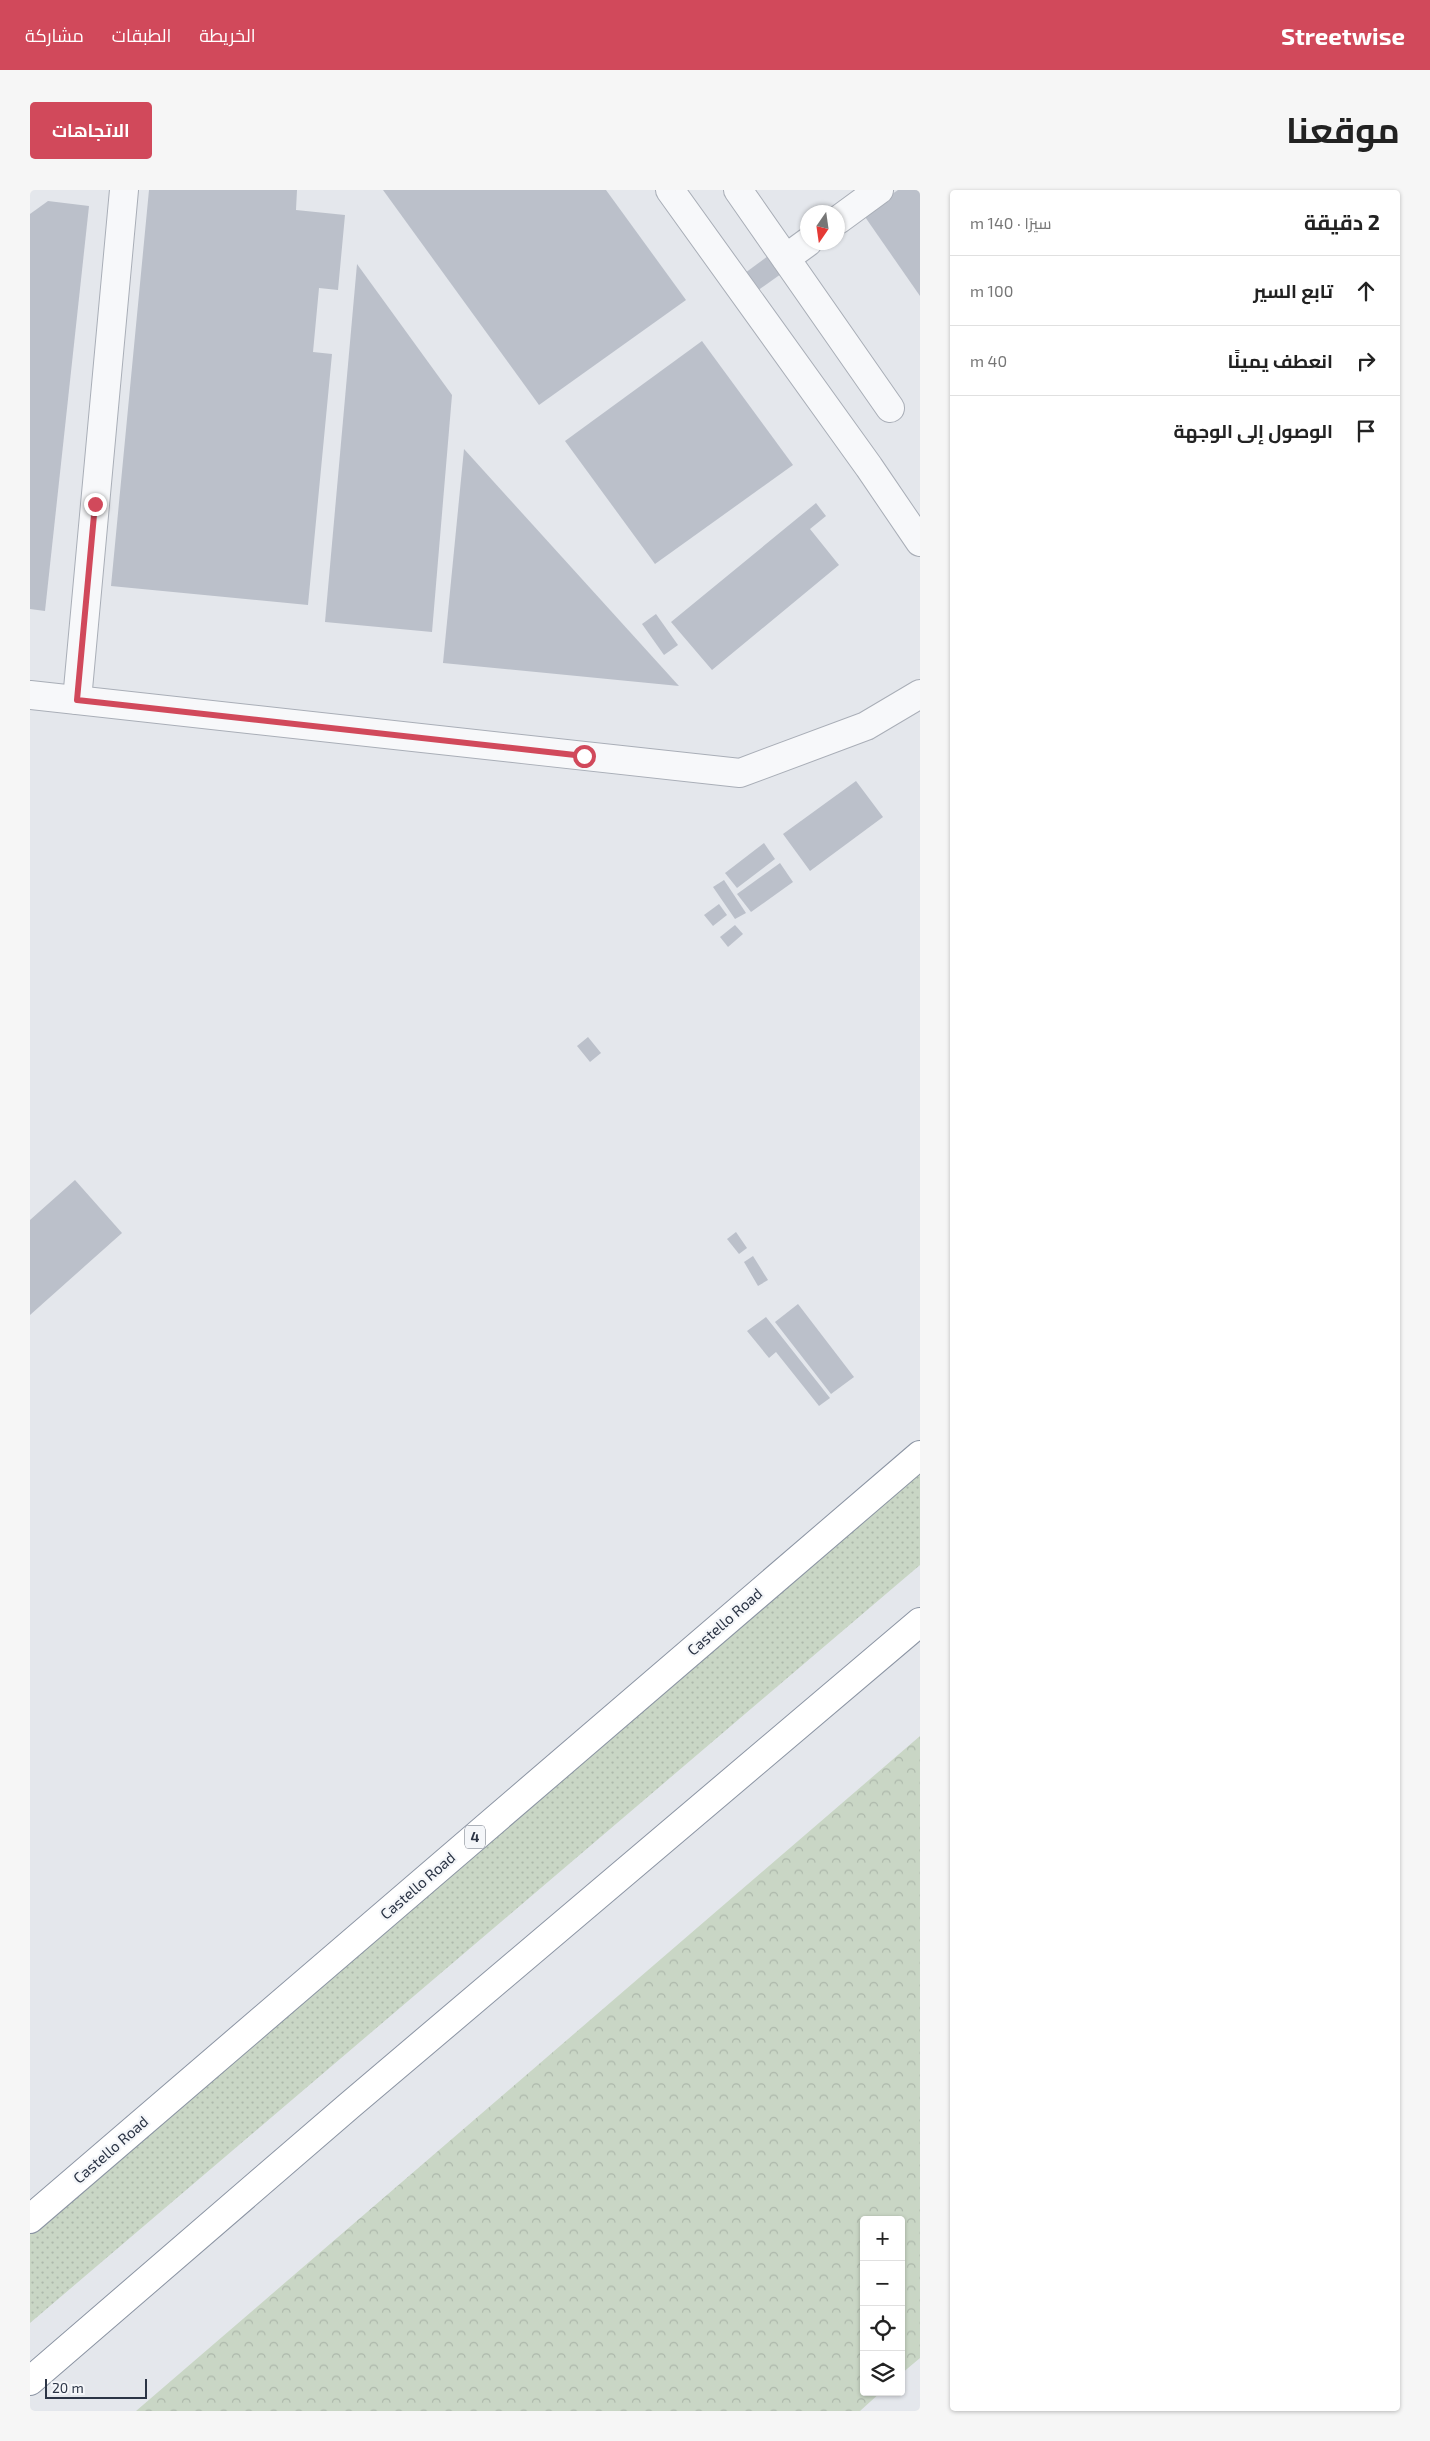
<!DOCTYPE html>
<html lang="ar">
<head>
<meta charset="utf-8">
<style>
	body { margin:0; font-family:"Exo 2",Cairo,sans-serif; background:#f6f6f6; color:#222; direction:rtl }
	.controls { position:absolute; right:15px; bottom:15px; display:grid; overflow:hidden; border-radius:5px; box-shadow:0 1px 4px #0004 }
	.controls button { width:45px; height:45px; display:grid; place-items:center; padding:0; border:0; border-bottom:1px solid #e0e0e0; background:#fff; color:#222; font:25px sans-serif }
	.compass { position:absolute; left:770px; top:15px; width:45px; height:45px; border-radius:50%; background:#fff; box-shadow:0 1px 4px #0004; rotate:193deg }
	.scale { position:absolute; left:15px; bottom:12px; width:102px; box-sizing:border-box; padding-left:5px; border:2px solid #2b3445; border-top:0; font-size:14px; line-height:18px; white-space:nowrap; color:#2b3445; -webkit-text-stroke:4px #f4f6f9; paint-order:stroke }
	.stop { position:absolute; width:15px; height:15px; margin:-11px; border:4px solid #d1495b; border-radius:50%; background:#fff }
	.stop.end { background:#d1495b; border-color:#fff; box-shadow:0 1px 5px #0008 }
	.list { margin:0; padding:0; list-style:none }
	h2 { display:flex; justify-content:space-between; align-items:center; height:65px; margin:0; padding:0 20px; font-size:21px }
	h2 small { font-size:16px; font-weight:400; color:#767676 }
	.list li { display:grid; grid-template-columns:32px 1fr auto; gap:15px; align-items:center; box-sizing:border-box; height:70px; padding:0 20px; border-top:1px solid #e0e0e0 }
	.list b { display:block; font-size:19px; white-space:nowrap }
	.list em { font-size:16px; font-style:normal; color:#767676 }
	.icon { flex:none; width:28px; height:28px; fill:none; stroke:currentColor; stroke-width:2; stroke-linecap:round; stroke-linejoin:round }
	.map { position:relative; flex:none; width:890px; height:2221px; overflow:hidden; direction:ltr; border-radius:5px }
	header { display:flex; align-items:center; gap:30px; box-sizing:border-box; height:70px; padding:0 25px; background:#d1495b; color:#fff }
	header strong { font-size:24px }
	nav { display:flex; gap:28px; margin-inline-start:auto; font-size:18px }
	.intro { display:flex; align-items:center; justify-content:space-between; box-sizing:border-box; height:120px; padding:0 30px }
	h1 { margin:0; font-size:35px }
	.button { padding:12px 22px; border-radius:5px; background:#d1495b; color:#fff; font-size:18px; font-weight:700 }
	main { display:flex; gap:30px; padding:0 30px }
	aside { flex:1; background:#fff; border-radius:5px; box-shadow:0 1px 4px #0004 }
	.map>svg:first-child { display:block }
	.grass { fill:url(#grass-dots) }
	.forest { fill:url(#forest-crowns) }
	.building { fill:#bbc0ca }
	.lines { fill:none; stroke-linecap:round; stroke-linejoin:round }
	.minor-casing { stroke:#a9aeb7; stroke-width:30 }
	.highway-casing { stroke:#8b94a3; stroke-width:30 }
	.minor { stroke:#f7f8fa; stroke-width:28 }
	.highway { stroke:#fff; stroke-width:28 }
	.route { stroke:#d1495b; stroke-width:6 }
	.labels { text-anchor:middle; stroke-width:4.5; stroke-linejoin:round; paint-order:stroke }
	.shield { fill:#f4f6f9; stroke:#676e7b; stroke-width:1 }
	.shield-label { font-size:14px; font-weight:bold; fill:#2b3445 }
	.street-label { font-size:15px; fill:#2b3445; stroke:#f4f6f9 }
</style>
</head>
<body>
<header>
<strong>Streetwise</strong>
<nav><a>الخريطة</a><a>الطبقات</a><a>مشاركة</a></nav>
</header>
<div class="intro"><h1>موقعنا</h1><a class="button">الاتجاهات</a></div>
<main>
<aside>
<h2>2 دقيقة<small>سيرًا · 140 m</small></h2>
<ul class="list">
<li><svg class="icon" aria-label="ahead" viewBox="0 0 24 24"><path d="M12 20V5M6 11l6-6 6 6"/></svg><div><b>تابع السير</b></div><em>100 m</em></li>
<li><svg class="icon" aria-label="right" viewBox="0 0 24 24"><path d="M7 20v-9h11M14 6l5 5-5 5"/></svg><div><b>انعطف يمينًا</b></div><em>40 m</em></li>
<li><svg class="icon" aria-label="arrive" viewBox="0 0 24 24"><path d="M6 21V4h12l-3 4 3 4H6"/></svg><div><b>الوصول إلى الوجهة</b></div></li>
</ul>
</aside>
<div class="map">
<svg width="890" height="2221" viewBox="0 0 890 2221">
	<defs>
		<pattern id="grass-dots" width="8" height="8" patternUnits="userSpaceOnUse" patternTransform="scale(1.25)"><rect width="8" height="8" fill="#c9d6c5"/><path d="M2 2h.1M6 6h.1" fill="none" stroke="#adb8ab" stroke-width="1.8" stroke-linecap="round"/></pattern>
		<pattern id="forest-crowns" width="20" height="18" patternUnits="userSpaceOnUse" patternTransform="scale(1.25)"><rect width="20" height="18" fill="#c9d6c5"/><path d="M2 6a3 3 0 1 1 6 0M12 15a3 3 0 1 1 6 0" fill="none" stroke="#adb8ab"/></pattern>
	</defs>
	<rect width="100%" height="100%" fill="#e4e7ec"/>
	<path class="grass" d="M890,1267V1375L0,2133V2043L200,1873Z"/>
	<path class="forest" d="M890,1546V2168L871,2184V2030H834V2202H851L830,2221H106Z"/>
	<g class="building">
		<path d="M119,0H267L266,20L315,25L308,100L289,98L283,162L302,164L278,415L81,396Z"/>
		<path d="M353,0H576L656,110L509,215Z"/>
		<path d="M868,0H890V106L833,24Z"/>
		<path d="M18,11L59,16L15,421L0,419V24Z"/>
		<path d="M738,66L751,84L727,101L715,83Z"/>
		<path d="M327,74L422,205L402,442L295,432Z"/>
		<path d="M672,151L763,275L625,374L535,251Z"/>
		<path d="M434,259L649,496L413,473Z"/>
		<path d="M786,313L796,326L780,339L809,375L682,480L641,432Z"/>
		<path d="M626,424L648,455L634,465L612,434Z"/>
		<path d="M826,591L853,627L780,681L753,644Z"/>
		<path d="M734,653L745,669L707,698L695,683Z"/>
		<path d="M750,673L763,692L721,722L707,704Z"/>
		<path d="M694,690L716,723L705,729L683,697Z"/>
		<path d="M689,714L697,725L683,736L674,725Z"/>
		<path d="M705,735L713,744L698,757L690,747Z"/>
		<path d="M558,847L571,863L560,872L547,856Z"/>
		<path d="M45,990L92,1043L0,1125V1030Z"/>
		<path d="M706,1042L717,1058L709,1064L697,1049Z"/>
		<path d="M723,1066L738,1090L728,1096L714,1072Z"/>
		<path d="M768,1114L824,1187L801,1204L745,1132Z"/>
		<path d="M736,1127L800,1208L789,1216L746,1162L739,1168L717,1141Z"/>
	</g>
	<g class="lines">
		<defs>
			<g id="minor">
				<path d="M640,0L839,277L890,352"/>
				<path d="M708,0L860,218"/>
				<path d="M808,30L849,0"/>
				<path d="M756,68L778,52"/>
				<path d="M0,505L710,583L836,536L890,504"/>
				<path d="M47,510L94,0"/>
			</g>
			<g id="highway">
				<path d="M0,2029L890,1265"/>
				<path d="M0,2191L320,1915L890,1432"/>
			</g>
		</defs>
		<use href="#minor" class="minor-casing"/>
		<use href="#highway" class="highway-casing"/>
		<use href="#minor" class="minor"/>
		<use href="#highway" class="highway"/>
	</g>
	<g class="lines">
		<path class="route" d="M65,314L47,510L554,566"/>
	</g>
	<g class="labels">
		<rect class="shield" x="435" y="1635.5" width="20" height="23" rx="4"/>
		<g class="shield-label">
			<text x="445" y="1652">4</text>
		</g>
		<g class="street-label">
			<text transform="translate(695 1432) rotate(-41)" y="5">Castello Road</text>
			<text transform="translate(388 1696) rotate(-41)" y="5">Castello Road</text>
			<text transform="translate(81 1960) rotate(-41)" y="5">Castello Road</text>
		</g>
	</g>
</svg>
<div class="controls">
<button>+</button>
<button>−</button>
<button><svg class="icon" aria-label="locate" viewBox="0 0 24 24"><circle cx="12" cy="12" r="6"/><path d="M12 2v4M12 18v4M2 12h4M18 12h4"/></svg></button>
<button><svg class="icon" aria-label="layers" viewBox="0 0 24 24"><path d="M12 4l9 5-9 5-9-5zM3 14l9 5 9-5"/></svg></button>
</div>
<svg class="compass" viewBox="-18 -18 36 36"><path d="M0-13l5 13h-10z" fill="#e53935"/><path d="M0 13l5-13h-10z" fill="#767676"/></svg>
<div class="scale">20 m</div>
<div class="stop" style="left:554px;top:566px"></div>
<div class="stop end" style="left:65px;top:314px"></div>
</div>
</main>
</body>
</html>
